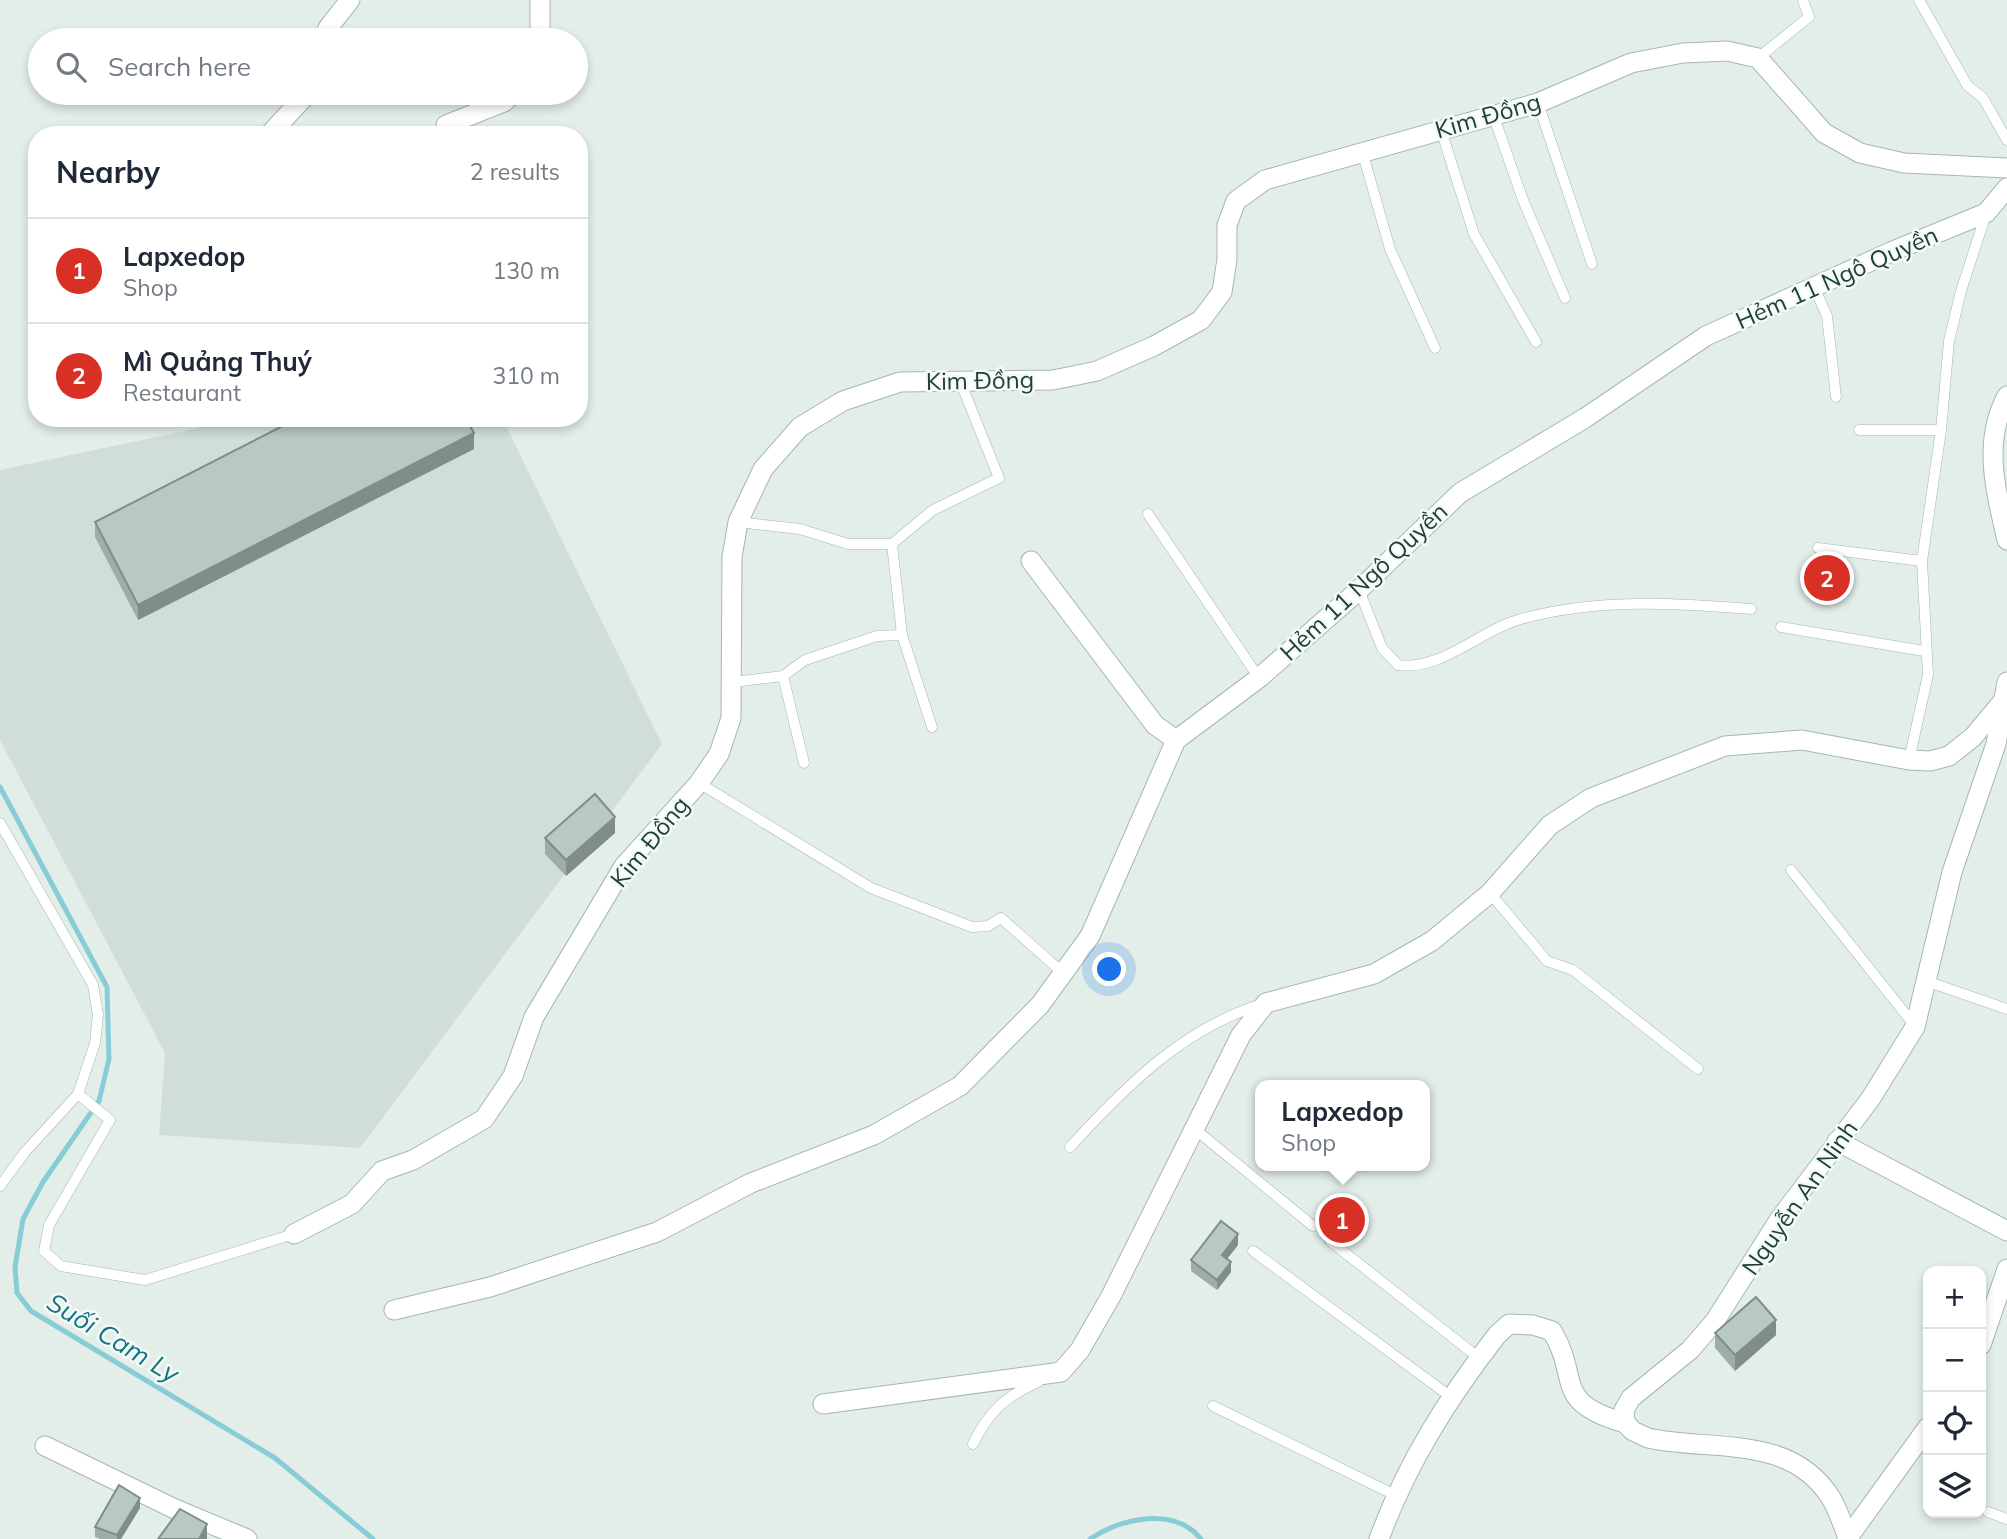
<!DOCTYPE html>
<html lang="en">
<head>
<meta charset="utf-8">
<style>
	body { margin:0; font-family:Mulish,sans-serif; background:#f6f6f7; color:#1f2937 }
	.controls { position:absolute; right:21px; bottom:21px; display:grid; overflow:hidden; border-radius:14px; box-shadow:0 4px 10px #0003 }
	.controls button { width:63px; height:63px; display:grid; place-items:center; padding:0; border:0; border-bottom:2px solid #e0e1e3; background:#fff; color:#1f2937; font:35px sans-serif }
	.you { position:absolute; left:1110px; top:970px; width:24px; height:24px; margin:-18px; border:5px solid #fff; border-radius:50%; background:#1a73e8; box-shadow:0 0 0 10px #1a73e833 }
	.badge { display:grid; place-items:center; width:46px; height:46px; border-radius:50%; background:#d93025; color:#fff; font-size:23px; font-weight:700 }
	.pin { position:absolute; translate:-50% -50%; border:4px solid #fff; box-shadow:0 2px 7px #0006 }
	.popup { position:absolute; left:1255px; top:1080px; width:175px; height:91px; box-sizing:border-box; display:grid; place-content:center; border-radius:14px; background:#fff; filter:drop-shadow(0 2px 5px #0005); font-size:23px; white-space:nowrap; color:#747a83 }
	.popup b { font-size:26px; color:#1f2937 }
	.popup::after { content:''; position:absolute; left:50%; top:100%; margin-left:-14px; border:14px solid transparent; border-top-color:#fff }
	.list { margin:0; padding:0; list-style:none }
	h2 { display:flex; justify-content:space-between; align-items:center; height:91px; margin:0; padding:0 28px; font-size:30px }
	h2 small { font-size:23px; font-weight:400; color:#747a83 }
	.list li { display:grid; grid-template-columns:46px 1fr auto; gap:21px; align-items:center; box-sizing:border-box; height:105px; padding:0 28px; border-top:2px solid #e0e1e3 }
	.list b { display:block; font-size:26px; white-space:nowrap }
	.list p { margin:0; font-size:23px; white-space:nowrap; color:#747a83 }
	.list em { font-size:23px; font-style:normal; color:#747a83 }
	.icon { flex:none; width:38px; height:38px; fill:none; stroke:currentColor; stroke-width:2; stroke-linecap:round; stroke-linejoin:round }
	.map { position:relative; flex:none; width:2007px; height:1539px; overflow:hidden }
	.search { position:absolute; background:#fff; box-shadow:0 4px 10px #0003; left:28px; top:28px; width:560px; height:77px; display:flex; align-items:center; gap:18px; box-sizing:border-box; padding:0 24px; border-radius:38px; color:#747a83; font-size:26px }
	.panel { position:absolute; background:#fff; box-shadow:0 4px 10px #0003; left:28px; top:126px; width:560px; height:301px; border-radius:28px }
	.map>svg:first-child { display:block }
	.built { fill:#d1ded8 }
	.lines { fill:none; stroke-linecap:round; stroke-linejoin:round }
	.stream { stroke:#88ccd7; stroke-width:5 }
	.service-casing { stroke:#a5b7b0; stroke-width:11 }
	.minor-casing { stroke:#a5b7b0; stroke-width:21 }
	.service { stroke:#fff; stroke-width:10 }
	.minor { stroke:#fff; stroke-width:19 }
	.wall { fill:#9eada7 }
	.shaded-wall { fill:#818d88 }
	.building { fill:#b8c9c2; stroke:#818d88; stroke-width:2 }
	.labels { text-anchor:middle; stroke-width:5; stroke-linejoin:round; paint-order:stroke }
	.street-label { font-size:24px; fill:#214138; stroke:#f4faf7 }
	.water-label { font-size:26px; font-style:italic; fill:#167382; stroke:#f4faf7 }
</style>
</head>
<body>
<div class="map">
<svg width="2007" height="1539" viewBox="0 0 2007 1539">
	<rect width="100%" height="100%" fill="#e3eee9"/>
	<path class="built" d="M221,418H502L662,744L360,1148L159,1135L165,1053L0,740V470L199,428Z"/>
	<g class="lines">
		<g class="stream">
			<path d="M0,787L107,987L109,1059L99,1101L43,1182L23,1219L15,1267L17,1293L31,1311L275,1458L373,1539"/>
			<path d="M1090,1539C1122,1518 1174,1506 1201,1539"/>
		</g>
		<defs>
			<g id="service">
				<path d="M1919,0L1967,85L1983,98L2007,140"/>
				<path d="M1758,58L1809,17L1803,0"/>
				<path d="M1538,103L1592,264"/>
				<path d="M1494,117L1523,200L1565,298"/>
				<path d="M1441,130L1474,234L1536,342"/>
				<path d="M1362,151L1390,249L1435,348"/>
				<path d="M1814,287L1827,316L1836,397"/>
				<path d="M1859,430H1941"/>
				<path d="M1148,514L1259,678"/>
				<path d="M738,522L800,529L848,544H892L933,510L999,478L960,381"/>
				<path d="M892,544L902,635L932,727"/>
				<path d="M1818,548L1922,561"/>
				<path d="M1359,590L1382,648L1398,665C1442,671 1480,630 1521,619C1597,598 1674,603 1751,609"/>
				<path d="M1781,627L1924,651"/>
				<path d="M783,676L804,763"/>
				<path d="M733,682L783,676L805,660L877,636L902,635"/>
				<path d="M1909,760L1928,675L1922,561L1941,430L1949,341L1961,291L1986,214"/>
				<path d="M699,783L871,888L972,927L988,926L1001,918L1063,973"/>
				<path d="M0,823L93,985L98,1015L95,1043L78,1094L25,1152L0,1186"/>
				<path d="M1791,870L1915,1026"/>
				<path d="M1490,893L1547,961L1573,970L1698,1069"/>
				<path d="M1926,981L2007,1009"/>
				<path d="M78,1094L110,1120L49,1225L44,1251L61,1266L145,1280L294,1234"/>
				<path d="M1196,1130L1313,1226"/>
				<path d="M1070,1147C1125,1087 1182,1029 1262,1004"/>
				<path d="M1330,1241L1479,1358"/>
				<path d="M1253,1251L1451,1397"/>
				<path d="M1213,1406L1395,1495"/>
				<path d="M973,1444C989,1411 1005,1397 1038,1382"/>
				<path d="M1988,1512L2007,1519"/>
			</g>
			<g id="minor">
				<path d="M540,0V40"/>
				<path d="M325,40L328,28L350,0"/>
				<path d="M446,125L504,102L513,93"/>
				<path d="M269,135L308,93"/>
				<path d="M2007,396C1982,442 1996,492 2007,540"/>
				<path d="M1031,561L1155,725L1176,740"/>
				<path d="M1837,1141L2007,1231"/>
				<path d="M294,1234L352,1204L382,1171L413,1160L484,1119L513,1076L534,1017L624,866L699,783L719,754L731,718L732,557L738,522L763,469L800,427L843,401L900,382L1053,380L1097,371L1154,346L1201,320L1222,292L1227,259V225L1236,201L1265,180L1538,103L1631,63L1683,53L1727,51L1758,58L1824,133L1860,153L1904,163L2007,168"/>
				<path d="M394,1310L490,1287L657,1232L751,1183L874,1135L960,1086L1040,1005L1090,936L1176,740L1259,678L1359,590L1460,493L1585,418L1706,336L1893,251L1986,213L2007,188"/>
				<path d="M1981,1345L2007,1269"/>
				<path d="M823,1404L1061,1372L1080,1350L1111,1296L1241,1035L1266,1003L1374,974L1432,941L1490,893L1550,825L1591,798L1725,746L1802,740L1909,760L1930,761L1949,756L1973,737L2004,700"/>
				<path d="M45,1446L175,1509L247,1539"/>
				<path d="M1848,1538C1843,1525 1838,1510 1831,1498C1790,1433 1711,1452 1648,1438L1633,1431L1625,1423L1624,1410L1631,1398L1690,1350L1715,1321L1779,1220L1871,1098L1915,1027L1952,872L1996,744L2007,682"/>
				<path d="M1379,1539C1407,1463 1448,1398 1497,1335L1509,1324L1533,1325L1552,1331C1581,1379 1551,1402 1625,1423"/>
				<path d="M1847,1539L1928,1427"/>
			</g>
		</defs>
		<use href="#service" class="service-casing"/>
		<use href="#minor" class="minor-casing"/>
		<use href="#service" class="service"/>
		<use href="#minor" class="minor"/>
	</g>
	<g class="wall">
		<path d="M474,449L138,620L95,537V522Z"/>
		<path d="M615,833L566,876L545,854V838Z"/>
		<path d="M1238,1245L1227,1259L1231,1272L1217,1290L1191,1271V1260Z"/>
		<path d="M1715,1333L1776,1335L1735,1371L1715,1348Z"/>
		<path d="M140,1508L121,1539H100L95,1537V1527Z"/>
	</g>
	<g class="shaded-wall">
		<path d="M474,433V449L138,620V605Z"/>
		<path d="M615,817V833L566,876V860Z"/>
		<path d="M1238,1234V1245L1222,1265V1255Z"/>
		<path d="M1231,1262V1272L1217,1290V1280Z"/>
		<path d="M1776,1320V1335L1735,1371V1355Z"/>
		<path d="M140,1498V1508L121,1539H117V1535Z"/>
		<path d="M207,1524V1539H199Z"/>
	</g>
	<g class="building">
		<path d="M298,418H466L474,433L138,605L95,522Z"/>
		<path d="M595,794L615,817L566,860L545,838Z"/>
		<path d="M1221,1221L1238,1234L1222,1255L1231,1262L1217,1280L1191,1260Z"/>
		<path d="M1756,1297L1776,1320L1735,1355L1715,1333Z"/>
		<path d="M119,1485L140,1498L117,1535L95,1527Z"/>
		<path d="M180,1509L207,1524L199,1539H158Z"/>
	</g>
	<g class="labels">
		<g class="street-label">
			<text transform="translate(1488 116) rotate(-16)" y="8">Kim Đồng</text>
			<text transform="translate(1837 278) rotate(-24)" y="8">Hẻm 11 Ngô Quyền</text>
			<text transform="translate(980 381) rotate(-1)" y="8">Kim Đồng</text>
			<text transform="translate(1364 582) rotate(-43)" y="8">Hẻm 11 Ngô Quyền</text>
			<text transform="translate(650 842) rotate(-51)" y="8">Kim Đồng</text>
			<text transform="translate(1800 1198) rotate(-55)" y="8">Nguyễn An Ninh</text>
		</g>
		<g class="water-label">
			<text transform="translate(113 1338) rotate(31)" y="9">Suối Cam Ly</text>
		</g>
	</g>
</svg>
<div class="controls">
<button>+</button>
<button>−</button>
<button><svg class="icon" aria-label="locate" viewBox="0 0 24 24"><circle cx="12" cy="12" r="6"/><path d="M12 2v4M12 18v4M2 12h4M18 12h4"/></svg></button>
<button><svg class="icon" aria-label="layers" viewBox="0 0 24 24"><path d="M12 4l9 5-9 5-9-5zM3 14l9 5 9-5"/></svg></button>
</div>
<div class="you"></div>
<div class="pin badge" style="left:1342px;top:1220px">1</div>
<div class="popup"><b>Lapxedop</b>Shop</div>
<div class="pin badge" style="left:1827px;top:578px">2</div>
<div class="search"><svg class="icon" aria-label="search" viewBox="0 0 24 24"><circle cx="10" cy="10" r="6"/><path d="M15 15l6 6"/></svg>Search here</div>
<section class="panel">
<h2>Nearby<small>2 results</small></h2>
<ul class="list">
<li><span class="badge">1</span><div><b>Lapxedop</b><p>Shop</p></div><em>130 m</em></li>
<li><span class="badge">2</span><div><b>Mì Quảng Thuý</b><p>Restaurant</p></div><em>310 m</em></li>
</ul>
</section>
</div>
</body>
</html>
